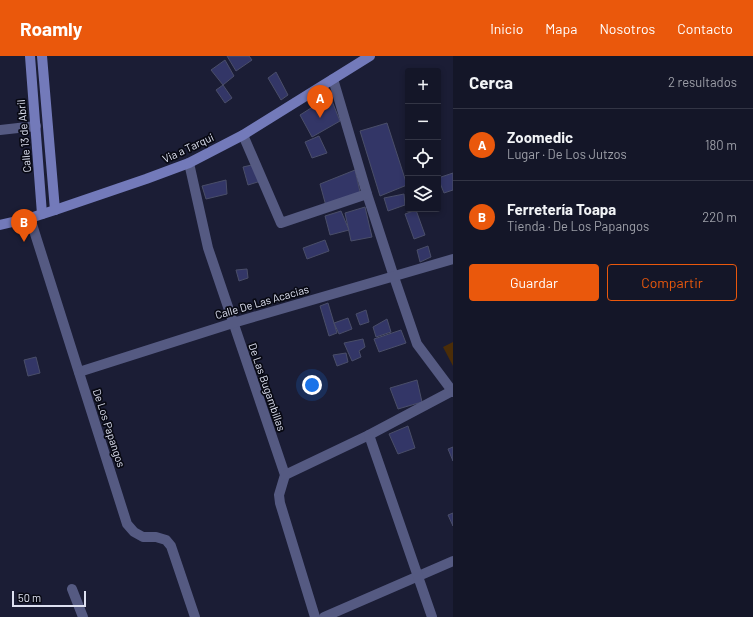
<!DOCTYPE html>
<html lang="es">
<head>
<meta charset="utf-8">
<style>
	body { margin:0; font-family:Barlow,sans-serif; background:#1d1f30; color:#f1f3f6 }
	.controls { position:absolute; right:12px; top:12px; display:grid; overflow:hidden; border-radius:4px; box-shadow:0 2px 6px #0003 }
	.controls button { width:36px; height:36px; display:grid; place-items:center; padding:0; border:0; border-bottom:1px solid #333545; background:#141628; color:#f1f3f6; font:20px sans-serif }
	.scale { position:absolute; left:12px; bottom:10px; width:74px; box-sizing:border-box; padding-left:4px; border:2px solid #dde0f0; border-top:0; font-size:11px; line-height:14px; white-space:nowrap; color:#dde0f0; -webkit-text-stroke:3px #080913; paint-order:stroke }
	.you { position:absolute; left:312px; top:329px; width:14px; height:14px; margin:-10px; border:3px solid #fff; border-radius:50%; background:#1a73e8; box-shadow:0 0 0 6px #1a73e833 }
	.badge { display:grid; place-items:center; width:26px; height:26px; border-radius:50%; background:#ea580c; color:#fff; font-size:13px; font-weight:700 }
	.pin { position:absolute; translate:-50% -33px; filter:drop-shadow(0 1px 2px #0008) }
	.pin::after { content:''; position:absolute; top:21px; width:14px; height:12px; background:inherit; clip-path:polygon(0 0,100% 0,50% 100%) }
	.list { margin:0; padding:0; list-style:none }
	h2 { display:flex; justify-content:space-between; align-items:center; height:52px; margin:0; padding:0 16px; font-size:17px }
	h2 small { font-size:13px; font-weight:400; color:#9d9fa8 }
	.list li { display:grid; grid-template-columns:26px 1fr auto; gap:12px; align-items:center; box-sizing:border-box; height:72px; padding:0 16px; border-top:1px solid #333545 }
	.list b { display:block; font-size:15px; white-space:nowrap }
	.list p { margin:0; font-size:13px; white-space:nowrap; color:#9d9fa8 }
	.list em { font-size:13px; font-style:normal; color:#9d9fa8 }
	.actions { display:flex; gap:8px; padding:12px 16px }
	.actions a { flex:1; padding:9px 0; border:1px solid #ea580c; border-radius:4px; text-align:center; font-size:14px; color:#ea580c }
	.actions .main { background:#ea580c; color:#fff }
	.icon { flex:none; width:22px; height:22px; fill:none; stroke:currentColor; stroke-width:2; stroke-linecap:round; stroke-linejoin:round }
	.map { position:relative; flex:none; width:453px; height:561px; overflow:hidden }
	header { display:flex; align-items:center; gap:24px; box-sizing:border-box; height:56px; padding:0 20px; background:#ea580c; color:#fff }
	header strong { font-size:19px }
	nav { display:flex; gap:22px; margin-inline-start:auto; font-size:14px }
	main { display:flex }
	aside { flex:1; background:#141628 }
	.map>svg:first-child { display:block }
	.green { fill:#4b2d08 }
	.building { fill:#333667; stroke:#4a4e69 }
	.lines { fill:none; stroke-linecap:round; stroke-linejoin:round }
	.street { stroke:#555a82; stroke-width:10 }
	.secondary { stroke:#737aba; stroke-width:10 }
	.labels { text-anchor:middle; stroke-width:3.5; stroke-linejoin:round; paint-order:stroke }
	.street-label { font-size:11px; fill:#dde0f0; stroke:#080913 }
</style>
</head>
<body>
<header>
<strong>Roamly</strong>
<nav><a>Inicio</a><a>Mapa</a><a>Nosotros</a><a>Contacto</a></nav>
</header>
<main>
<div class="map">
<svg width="453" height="561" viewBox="0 0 453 561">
	<rect width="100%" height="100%" fill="#1b1d35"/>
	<path class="green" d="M453,286V310L443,291Z"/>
	<g class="building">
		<path d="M227,0H249L252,4L236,15Z"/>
		<path d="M225,4L234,20L223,29L211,14Z"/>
		<path d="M276,16L288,39L281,44L268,22Z"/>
		<path d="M223,29L232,42L225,47L216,34Z"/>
		<path d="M330,40L340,65L312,81L300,59Z"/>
		<path d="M387,67L407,129L380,140L360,75Z"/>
		<path d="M319,80L327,97L312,102L305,86Z"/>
		<path d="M256,108L261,125L248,129L243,111Z"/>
		<path d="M355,114L361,140L326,150L320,128Z"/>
		<path d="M453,117V134L444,137L438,122Z"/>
		<path d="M226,124L227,138L206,143L202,130Z"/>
		<path d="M404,138L405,149L388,155L384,142Z"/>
		<path d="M365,151L372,181L351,185L345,157Z"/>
		<path d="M416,154L425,179L414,183L405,158Z"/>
		<path d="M341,155L349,174L330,179L325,160Z"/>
		<path d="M325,184L329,195L307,203L303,192Z"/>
		<path d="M428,190L431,201L420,206L417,194Z"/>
		<path d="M247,213L248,222L239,225L236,214Z"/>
		<path d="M328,247L337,277L329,280L320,250Z"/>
		<path d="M366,254L369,266L360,269L356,258Z"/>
		<path d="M348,262L352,273L339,278L334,267Z"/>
		<path d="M387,263L391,276L376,281L373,271Z"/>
		<path d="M401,274L406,287L379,296L374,283Z"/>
		<path d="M363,283L365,291L359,295L361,301L352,305L344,287Z"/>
		<path d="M346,297L348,306L337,310L333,299Z"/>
		<path d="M36,301L40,317L28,320L24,304Z"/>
		<path d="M417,324L422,346L398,353L390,332Z"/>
		<path d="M408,370L415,392L398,398L389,378Z"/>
		<path d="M453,391V405L448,393Z"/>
		<path d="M453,457V470L448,459Z"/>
	</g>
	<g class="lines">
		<g class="street">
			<path d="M333,23L367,138L394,221L417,288L453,336"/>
			<path d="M0,74L36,70"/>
			<path d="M243,79L281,167L367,138"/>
			<path d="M189,107L208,192L285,419L279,439L280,447L315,561"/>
			<path d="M30,162L127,468L134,476L143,481H156L166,484L171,490L195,561"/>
			<path d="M79,316L233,267L453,203"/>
			<path d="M285,419L369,379"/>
			<path d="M72,533L83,561"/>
			<path d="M324,561L453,505"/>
			<path d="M432,561L369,379L452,335"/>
		</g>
		<g class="secondary">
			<path d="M30,0L42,158"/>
			<path d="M42,0L55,154"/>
			<path d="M0,169L30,162L55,154L146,123L189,107L243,79L370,0"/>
		</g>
	</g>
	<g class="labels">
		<g class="street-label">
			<text transform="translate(24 80) rotate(-95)" y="4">Calle 13 de Abril</text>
			<text transform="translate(188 92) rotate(-25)" y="4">Via a Tarqui</text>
			<text transform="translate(262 246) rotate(-16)" y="4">Calle De Las Acacias</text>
			<text transform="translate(267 331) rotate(71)" y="4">De Las Bugambillas</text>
			<text transform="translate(109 372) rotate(72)" y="4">De Los Papangos</text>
		</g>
	</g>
</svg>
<div class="controls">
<button>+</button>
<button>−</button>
<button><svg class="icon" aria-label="locate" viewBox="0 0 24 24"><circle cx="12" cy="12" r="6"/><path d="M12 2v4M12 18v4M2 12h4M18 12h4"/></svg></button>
<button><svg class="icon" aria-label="layers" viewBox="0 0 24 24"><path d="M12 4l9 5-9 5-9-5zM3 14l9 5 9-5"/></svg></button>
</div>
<div class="scale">50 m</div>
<div class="you"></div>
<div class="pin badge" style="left:320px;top:62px">A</div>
<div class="pin badge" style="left:24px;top:186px">B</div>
</div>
<aside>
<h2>Cerca<small>2 resultados</small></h2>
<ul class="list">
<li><span class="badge">A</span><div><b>Zoomedic</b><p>Lugar · De Los Jutzos</p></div><em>180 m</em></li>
<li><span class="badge">B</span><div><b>Ferretería Toapa</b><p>Tienda · De Los Papangos</p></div><em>220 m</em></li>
</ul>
<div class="actions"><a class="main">Guardar</a><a>Compartir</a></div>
</aside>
</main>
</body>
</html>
